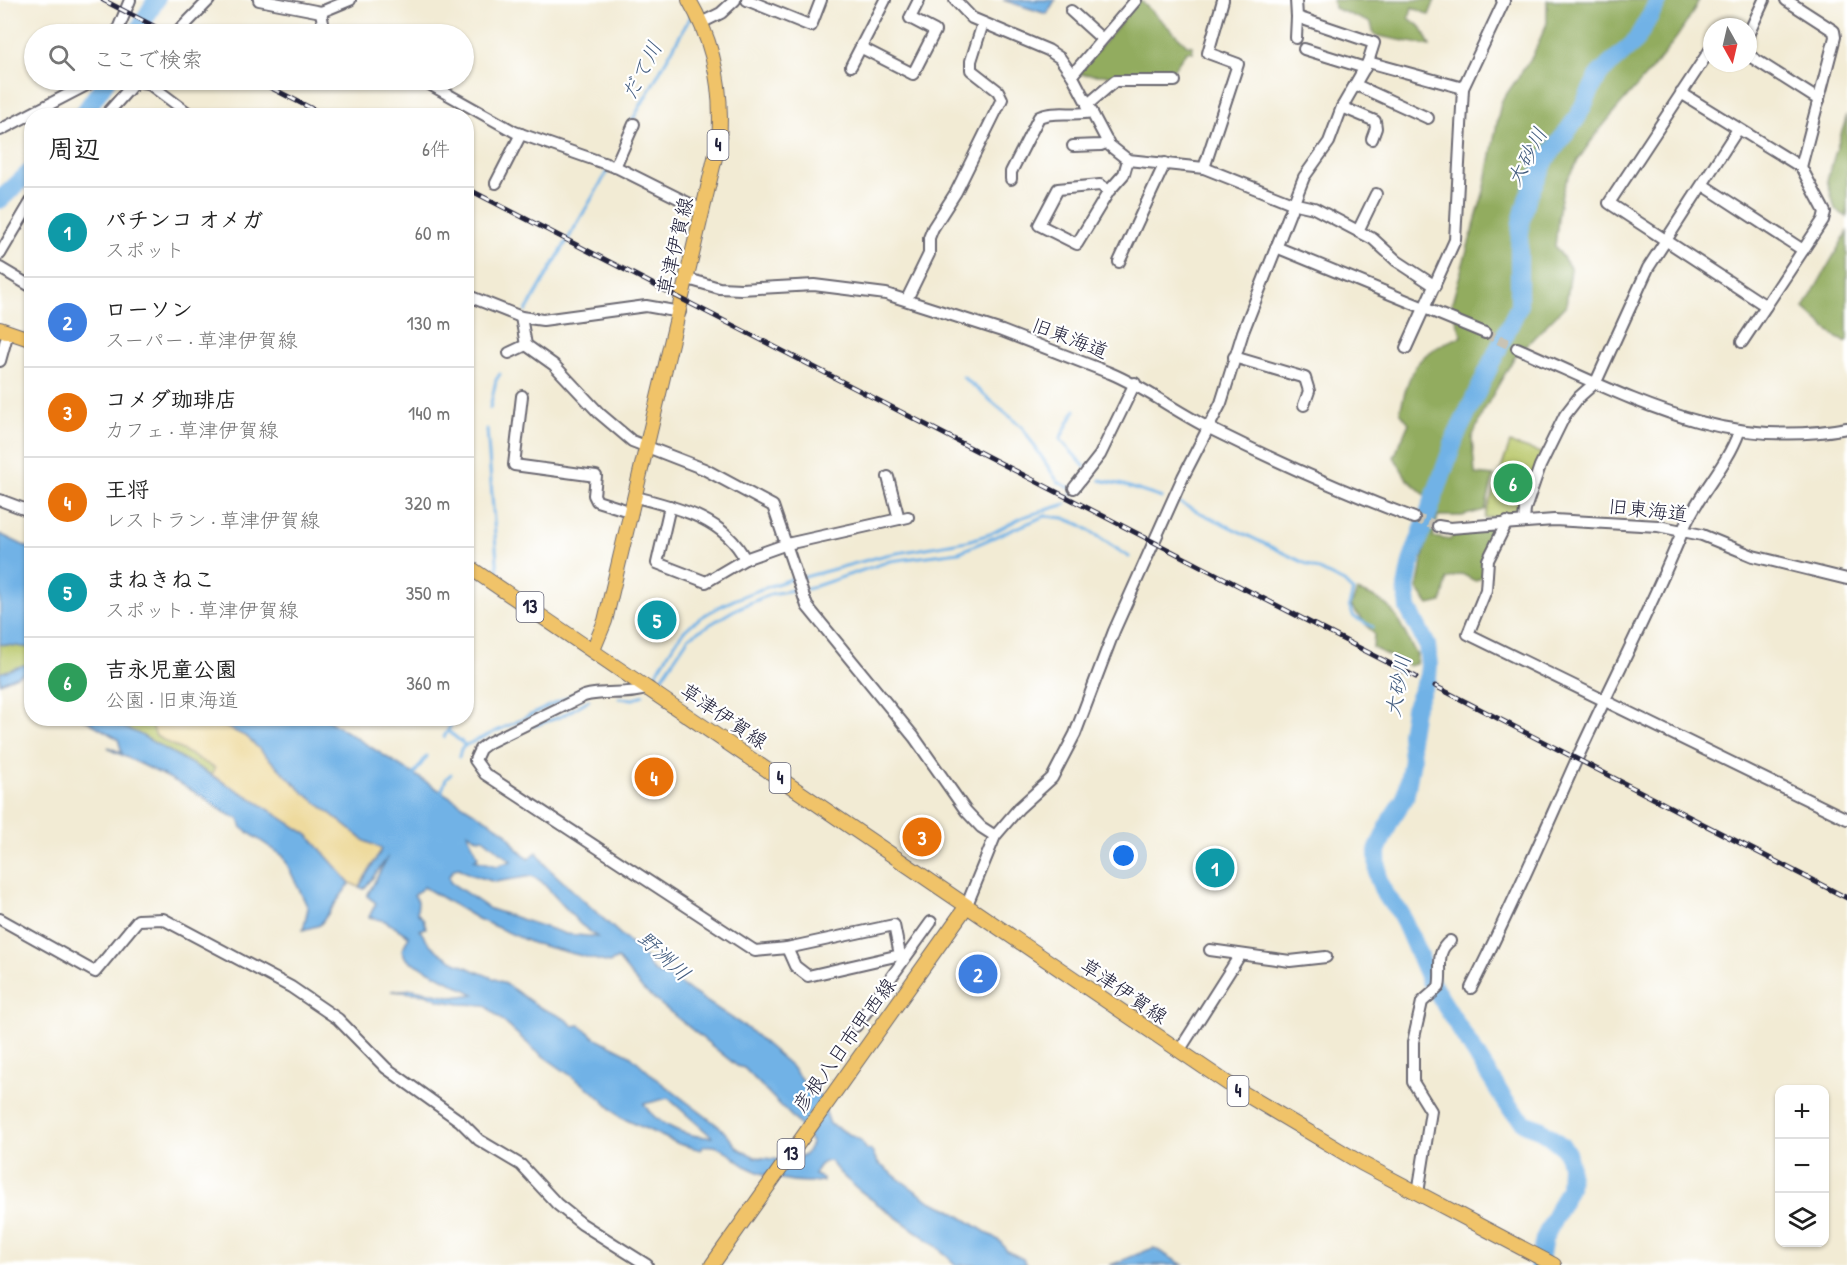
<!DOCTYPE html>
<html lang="ja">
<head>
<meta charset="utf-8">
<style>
	body { margin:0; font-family:"Patrick Hand","Klee One",sans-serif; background:#f6f6f6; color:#222 }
	.controls { position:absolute; right:18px; bottom:18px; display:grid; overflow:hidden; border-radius:12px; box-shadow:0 2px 4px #0004 }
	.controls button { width:54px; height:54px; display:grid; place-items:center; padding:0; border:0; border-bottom:2px solid #e0e0e0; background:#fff; color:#222; font:30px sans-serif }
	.compass { position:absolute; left:1703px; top:18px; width:54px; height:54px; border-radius:50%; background:#fff; box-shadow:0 2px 4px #0004; rotate:172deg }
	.you { position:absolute; left:1124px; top:856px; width:21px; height:21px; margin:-15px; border:4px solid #fff; border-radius:50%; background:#1a73e8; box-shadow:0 0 0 9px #1a73e833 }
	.badge { display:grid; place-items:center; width:39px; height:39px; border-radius:50%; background:#d1495b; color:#fff; font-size:20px; font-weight:700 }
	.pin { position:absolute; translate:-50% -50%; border:3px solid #fff; box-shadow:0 2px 6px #0006 }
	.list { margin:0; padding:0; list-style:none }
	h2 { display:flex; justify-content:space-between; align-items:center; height:78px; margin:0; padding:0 24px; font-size:26px }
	h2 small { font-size:20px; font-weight:400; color:#767676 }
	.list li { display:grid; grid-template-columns:39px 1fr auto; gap:18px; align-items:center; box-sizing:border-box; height:90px; padding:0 24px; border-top:2px solid #e0e0e0 }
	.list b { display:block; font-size:22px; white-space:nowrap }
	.list p { margin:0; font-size:20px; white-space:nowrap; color:#767676 }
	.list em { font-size:20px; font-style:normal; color:#767676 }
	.icon { flex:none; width:33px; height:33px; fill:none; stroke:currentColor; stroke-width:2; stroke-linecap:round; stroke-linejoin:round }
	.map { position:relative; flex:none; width:1847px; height:1265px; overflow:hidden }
	.search { position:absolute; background:#fff; box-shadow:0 2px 4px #0004; left:24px; top:24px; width:450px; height:66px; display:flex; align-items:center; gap:15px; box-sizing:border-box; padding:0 21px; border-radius:33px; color:#767676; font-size:22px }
	.panel { position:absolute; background:#fff; box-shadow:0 2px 4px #0004; left:24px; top:108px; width:450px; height:618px; border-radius:24px }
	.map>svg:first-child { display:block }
	.green { fill:#b9c76a; stroke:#6e7452; stroke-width:1.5 }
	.forest { fill:#92ac5e; stroke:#5a674c; stroke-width:1.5 }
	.sand { fill:#eeda9e; stroke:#887e6c; stroke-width:1.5 }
	.water { fill:#71b2e6; stroke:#4a6a90; stroke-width:1.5; fill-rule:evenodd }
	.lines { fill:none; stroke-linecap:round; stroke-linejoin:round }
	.stream { stroke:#71b2e6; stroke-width:3 }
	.river { stroke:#71b2e6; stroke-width:18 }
	.minor-tunnel { stroke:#c8c3b5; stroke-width:10; stroke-dasharray:10 5; stroke-linecap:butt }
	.minor-casing { stroke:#6b6871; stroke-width:14 }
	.major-casing { stroke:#6b6871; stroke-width:16 }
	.minor { stroke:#fff; stroke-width:10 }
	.major { stroke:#f0c369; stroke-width:14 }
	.rail-casing { stroke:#22223b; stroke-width:5 }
	.rail { stroke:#fff; stroke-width:3; stroke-dasharray:9; stroke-linecap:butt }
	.labels { text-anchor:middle; stroke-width:4.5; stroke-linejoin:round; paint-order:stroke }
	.shield { fill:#fff; stroke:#646476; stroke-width:1.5 }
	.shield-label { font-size:18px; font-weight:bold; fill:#22223b }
	.street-label { font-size:20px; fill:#22223b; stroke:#fff }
	.water-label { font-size:21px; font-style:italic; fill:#425c7f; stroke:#fff }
</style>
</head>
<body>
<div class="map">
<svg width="1847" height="1265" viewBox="0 0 1847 1265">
	<rect width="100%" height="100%" fill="#fff"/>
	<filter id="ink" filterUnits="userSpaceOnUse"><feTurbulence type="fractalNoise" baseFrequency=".0167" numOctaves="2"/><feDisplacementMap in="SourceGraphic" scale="12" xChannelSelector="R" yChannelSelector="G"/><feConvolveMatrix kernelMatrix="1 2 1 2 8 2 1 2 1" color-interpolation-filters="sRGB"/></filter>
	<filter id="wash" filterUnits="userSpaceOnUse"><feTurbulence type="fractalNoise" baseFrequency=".008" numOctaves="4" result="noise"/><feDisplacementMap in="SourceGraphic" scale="24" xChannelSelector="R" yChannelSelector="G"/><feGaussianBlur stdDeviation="1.35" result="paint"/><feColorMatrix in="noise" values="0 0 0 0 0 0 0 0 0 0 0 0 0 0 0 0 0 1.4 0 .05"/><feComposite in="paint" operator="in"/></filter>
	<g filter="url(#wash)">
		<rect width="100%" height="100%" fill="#f2ebd4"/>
		<g class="green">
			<path d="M1510,443L1541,453L1520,514L1484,518Z"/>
			<path d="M0,644L31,648V668L24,665L0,673Z"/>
			<path d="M102,719H150L156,736L215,768L212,775L137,733Z"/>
		</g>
		<g class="forest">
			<path d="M1140,0L1187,45L1192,46L1193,52L1187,51L1171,73L1164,78L1077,74Z"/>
			<path d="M1333,0H1435L1429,15L1412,7L1409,18L1422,28L1430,46L1374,35L1371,23L1334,8Z"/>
			<path d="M1547,0H1699C1666,69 1599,114 1566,182C1558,200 1558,227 1555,246L1571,269L1566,305L1514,358L1483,412L1472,438L1475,474L1494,476L1485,510L1462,516H1438L1433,537L1450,540L1458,528L1493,526L1499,530L1483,576L1475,581L1462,574L1447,579L1442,602L1429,605L1417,589L1431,518L1425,495L1407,479L1394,457L1409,423L1400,412C1411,365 1416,354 1462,336L1451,306L1485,187L1501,102L1532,57L1547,23Z"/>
			<path d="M1847,115V217L1835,209L1827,180Z"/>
			<path d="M1847,232V342L1837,338L1804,308Z"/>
			<path d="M1357,591C1399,603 1396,621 1417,655L1416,664L1409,666L1373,648L1374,634L1351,606Z"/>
		</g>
		<path class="sand" d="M150,719H209L247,737L302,791L365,841L383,849L359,887L350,883L308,835L212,775L215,768L156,736Z"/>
		<g class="water">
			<path d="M1003,0H1055L1047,14Z"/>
			<path d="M0,534L31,549V648L0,644Z"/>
			<path d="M24,665L31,668V674L26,672L0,683V673Z"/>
			<path d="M84,719H102L137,733L251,798L308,835L350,883L320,925L303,930L308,908L283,856L242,828L239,819C220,813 209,799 191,790C165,775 138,763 111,750L108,747L122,753L118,739Z"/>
			<path d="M209,719H326L506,832L517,849L528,859L537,852L546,866L646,958C650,970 656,975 668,976L747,1028L791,1066L804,1083L820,1095L830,1124L860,1140L867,1150H871L878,1163L899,1179L930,1201L949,1209L1000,1241L1007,1251L1023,1259L1026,1265H956C948,1258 941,1249 932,1243C912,1227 839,1181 831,1161C821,1161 818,1166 814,1175L823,1178V1181C798,1184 772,1179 749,1168C733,1160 723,1142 704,1146L701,1150L679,1144L620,1117L594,1092L536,1051L485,1005L461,1004L441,1001L426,994L391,991L413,989L454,997L474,994L406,959L402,950L409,936L385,921L369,917L376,903L367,896L388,857L364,889L359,887L382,849L365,841L302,791L247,737ZM467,832L478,839L483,838L511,861L497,866L474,860L478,857ZM459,868L469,874L495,882L532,876L541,881L580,924L597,937L566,934L490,909L450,882L449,876L454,869ZM424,887L478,919L532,943L609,963L618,959L643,990L737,1066L744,1068L797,1122L812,1142L805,1155L790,1161L755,1157L739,1149L721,1128L655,1078L630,1055L594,1037L580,1025L573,1026C563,1015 553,1014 541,1008C527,1000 515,989 502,982C474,969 435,960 420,930L426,928L423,919L417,913L418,901L414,895ZM668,1098L712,1137C689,1138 656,1125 644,1104Z"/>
			<path d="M1154,1248L1183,1265H1110C1125,1260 1138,1253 1154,1248Z"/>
		</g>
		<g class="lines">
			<g class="stream">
				<path d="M632,121L692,14"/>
				<path d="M526,311L609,169"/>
				<path d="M963,377L1022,427L1058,482L1074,490L1071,495"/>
				<path d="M490,408L496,380L500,374"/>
				<path d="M1075,410L1060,439L1085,467"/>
				<path d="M487,429L498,575"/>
				<path d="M1100,480L1123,485L1162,498"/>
				<path d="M1180,503L1344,582L1353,591L1349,606L1354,617L1373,627"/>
				<path d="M801,578L886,555L967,541L990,534L1023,517L1066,504"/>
				<path d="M466,588L471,581"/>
				<path d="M807,589L890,561L959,552L1045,516L1064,518L1081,525L1129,557"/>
				<path d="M650,677L656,674C665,660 674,642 685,630C710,606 759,589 792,579"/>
				<path d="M657,685L689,637L736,609L771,594L793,590"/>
				<path d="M619,698L634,699L643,695"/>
				<path d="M514,723L578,692L595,686L626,684"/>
				<path d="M533,726L560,717L589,700"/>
				<path d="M448,731L465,745"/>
				<path d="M444,737L455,718"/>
				<path d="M459,757L461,749L466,745L514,723"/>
				<path d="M414,774L427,756"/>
				<path d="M441,793L446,779L451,774"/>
			</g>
			<g class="river">
				<path d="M136,34L156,0"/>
				<path d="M82,116L107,80"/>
				<path d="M0,200L32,170"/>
				<path d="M1539,1265L1544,1239L1569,1188L1570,1165L1567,1153L1562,1146L1540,1129L1526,1124L1509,1107L1431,983L1400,912L1385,895L1378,878L1377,851L1391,819L1405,798L1412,760L1410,734L1414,709L1428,677L1429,665L1427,645L1408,608L1406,587L1411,562L1456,436L1519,306V247L1521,222L1528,196L1547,158L1577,118L1599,74L1635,42L1659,0"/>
			</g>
		</g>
	</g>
	<g filter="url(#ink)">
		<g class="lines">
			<g class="minor-tunnel">
				<path d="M1485,333L1517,348"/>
				<path d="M1414,518L1438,526"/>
			</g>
			<defs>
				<g id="minor">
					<path d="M259,0L321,12L350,0"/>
					<path d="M747,0L811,26L821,0"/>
					<path d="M955,0L972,18L1048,50L1060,58L1072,75L1109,145L1128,160L1204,168L1292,203L1314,208L1373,239L1397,261L1435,286"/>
					<path d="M1786,0L1834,31L1835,37L1801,167"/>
					<path d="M1071,11L1101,38"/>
					<path d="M321,12L324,29L328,34"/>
					<path d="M701,23L721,13L735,0"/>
					<path d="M116,34L130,0"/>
					<path d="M176,34L209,0"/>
					<path d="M1748,35L1764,0"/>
					<path d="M1296,38L1297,17"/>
					<path d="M862,48L913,74L935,31L910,18L919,0"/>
					<path d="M1304,49L1365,68"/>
					<path d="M1748,55L1819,100"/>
					<path d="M1368,62L1463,88"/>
					<path d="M851,66L885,0"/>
					<path d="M1072,75L1136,0"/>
					<path d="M129,80L148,83L192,116"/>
					<path d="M422,80L515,132L618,168L702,210"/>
					<path d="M1356,85L1428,118"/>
					<path d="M1681,93L1801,167L1825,212L1823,220L1766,306L1609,203L1712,47"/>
					<path d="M1087,105L1115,81H1175"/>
					<path d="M1342,107L1375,121L1376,128L1372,139"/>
					<path d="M105,116L137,80"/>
					<path d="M0,130L96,80"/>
					<path d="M1073,146L1101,145L1108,142"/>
					<path d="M615,167L634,124"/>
					<path d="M1204,168L1238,64L1208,53L1223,0"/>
					<path d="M1011,179V172L1039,117C1054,110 1075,116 1092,112"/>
					<path d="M496,183L521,134"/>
					<path d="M1703,185L1803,250"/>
					<path d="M1109,191L1100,185L1058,189L1039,225L1077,244L1109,191L1124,174L1128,160"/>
					<path d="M1358,231L1376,194"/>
					<path d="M1276,247L1485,333"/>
					<path d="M0,254L32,200"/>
					<path d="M1119,262L1165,163"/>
					<path d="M0,268L32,287"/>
					<path d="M688,279L719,288L741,289L814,285L886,294L1002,331L1110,373C1146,388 1176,412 1211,429C1277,462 1345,492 1414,518"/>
					<path d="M466,295L521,317L543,320L646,306L680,312"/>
					<path d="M907,299L929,254V238L933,228L956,192L1002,99L998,91L971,70V61L983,23"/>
					<path d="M521,317L526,345L554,365L599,413L632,441L704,469L773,506L807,606L914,737L966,811L981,827L995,836"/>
					<path d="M1742,342L1766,306"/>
					<path d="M1406,348L1455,240L1463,88L1504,1L1502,0"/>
					<path d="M1517,348C1628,396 1721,452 1847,428"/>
					<path d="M509,353L526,345"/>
					<path d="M1234,357L1305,378L1309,391L1304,405"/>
					<path d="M0,361L8,332"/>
					<path d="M522,396L514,465L596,476L594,495L597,501L632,512"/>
					<path d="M888,477L899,519"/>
					<path d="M1074,488L1100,455L1135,383"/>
					<path d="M636,497C678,508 724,518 745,559"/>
					<path d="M0,500L32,512"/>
					<path d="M670,506L657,563L706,582L745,559L787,544L908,517"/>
					<path d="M1524,521L1525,509L1540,466L1565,415L1579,397L1596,382L1648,268L1738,129"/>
					<path d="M1507,522L1488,560L1486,590L1468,634L1847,819"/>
					<path d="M1438,526L1450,528L1554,520L1658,526L1702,535L1753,556L1847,579"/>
					<path d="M649,688C627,696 605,690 584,696L488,743L480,749L475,760L485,774L755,951L787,948"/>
					<path d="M966,907L995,836L1019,808L1052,778L1075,734L1114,631L1183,477L1221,403L1243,332L1304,177L1329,142L1342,107L1368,62L1374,43L1297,17L1296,0"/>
					<path d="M0,919L95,972L138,920L163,919L291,987L338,1019L386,1068L460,1121L479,1140L521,1165L557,1204L582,1224L647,1265"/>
					<path d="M894,925L900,955L808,976L795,966L787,948Z"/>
					<path d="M1210,950L1290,961L1326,957"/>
					<path d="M1471,988C1509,914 1542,837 1576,761C1611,684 1651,609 1683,530C1697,495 1726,468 1739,432"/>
					<path d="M856,1026L931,922"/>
					<path d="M1179,1051L1240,955"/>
					<path d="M1418,1193L1431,1111L1413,1082V1042L1422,1002L1439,987C1443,969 1434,953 1450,941"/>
				</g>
				<g id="major">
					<path d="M0,329L32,340"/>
					<path d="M466,565L1230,1085L1361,1163L1554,1265"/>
					<path d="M593,650L605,621L719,141C723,92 714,43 689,0"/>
					<path d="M712,1265L966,907"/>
				</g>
			</defs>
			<use href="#minor" class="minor-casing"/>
			<use href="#major" class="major-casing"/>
			<use href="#minor" class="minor"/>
			<use href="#major" class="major"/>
			<defs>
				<g id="rail">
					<path d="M103,0L169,34"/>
					<path d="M256,80L326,116"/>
					<path d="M466,188L1416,677"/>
					<path d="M1435,686L1847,898"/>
				</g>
			</defs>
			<use href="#rail" class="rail-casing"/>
			<use href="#rail" class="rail"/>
		</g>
	</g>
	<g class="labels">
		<g class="shield">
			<rect x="707.5" y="130" width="21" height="30" rx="4.5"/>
			<rect x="516.5" y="592" width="27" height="30" rx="4.5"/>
			<rect x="769.5" y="763" width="21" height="30" rx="4.5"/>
			<rect x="1227.5" y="1076" width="21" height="30" rx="4.5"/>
			<rect x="777.5" y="1139" width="27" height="30" rx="4.5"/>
		</g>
		<g class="shield-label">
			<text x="718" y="151">4</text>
			<text x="530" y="613">13</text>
			<text x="780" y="784">4</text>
			<text x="1238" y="1097">4</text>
			<text x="791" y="1160">13</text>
		</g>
		<g class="street-label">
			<text transform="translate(675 246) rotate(-77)" y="7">草津伊賀線</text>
			<text transform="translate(1070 338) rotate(21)" y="7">旧東海道</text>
			<text transform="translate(1648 510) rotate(6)" y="7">旧東海道</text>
			<text transform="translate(724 716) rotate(34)" y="7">草津伊賀線</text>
			<text transform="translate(1124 991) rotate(34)" y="7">草津伊賀線</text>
			<text transform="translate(844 1045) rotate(-54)" y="7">彦根八日市甲西線</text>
		</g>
		<g class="water-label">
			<text transform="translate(642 71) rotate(-63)" y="7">だて川</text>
			<text transform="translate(1527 157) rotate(-62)" y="7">大砂川</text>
			<text transform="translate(1398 686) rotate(-80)" y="7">大砂川</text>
			<text transform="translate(664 956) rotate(43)" y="7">野洲川</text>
		</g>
	</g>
</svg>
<div class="controls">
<button>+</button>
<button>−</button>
<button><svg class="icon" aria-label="layers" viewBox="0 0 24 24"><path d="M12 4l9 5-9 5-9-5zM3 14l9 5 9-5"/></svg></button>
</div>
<svg class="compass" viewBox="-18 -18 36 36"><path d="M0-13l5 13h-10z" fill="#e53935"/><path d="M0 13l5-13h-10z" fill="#767676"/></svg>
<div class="you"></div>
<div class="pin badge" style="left:1215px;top:868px;background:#0f9aa8">1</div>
<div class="pin badge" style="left:978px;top:974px;background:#3f7fe0">2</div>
<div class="pin badge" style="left:922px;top:837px;background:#e8710a">3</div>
<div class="pin badge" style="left:654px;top:777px;background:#e8710a">4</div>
<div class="pin badge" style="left:657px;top:620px;background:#0f9aa8">5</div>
<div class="pin badge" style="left:1513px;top:483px;background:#2e9e5b">6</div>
<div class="search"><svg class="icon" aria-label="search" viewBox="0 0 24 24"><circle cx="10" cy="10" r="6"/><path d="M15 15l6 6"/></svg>ここで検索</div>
<section class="panel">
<h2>周辺<small>6件</small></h2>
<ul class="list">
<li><span class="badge" style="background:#0f9aa8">1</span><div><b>パチンコ オメガ</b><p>スポット</p></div><em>60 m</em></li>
<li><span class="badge" style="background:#3f7fe0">2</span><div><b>ローソン</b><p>スーパー · 草津伊賀線</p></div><em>130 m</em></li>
<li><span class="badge" style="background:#e8710a">3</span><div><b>コメダ珈琲店</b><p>カフェ · 草津伊賀線</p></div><em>140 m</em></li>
<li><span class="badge" style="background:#e8710a">4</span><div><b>王将</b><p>レストラン · 草津伊賀線</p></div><em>320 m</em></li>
<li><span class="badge" style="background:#0f9aa8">5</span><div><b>まねきねこ</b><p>スポット · 草津伊賀線</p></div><em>350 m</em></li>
<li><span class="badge" style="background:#2e9e5b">6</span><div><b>吉永児童公園</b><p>公園 · 旧東海道</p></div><em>360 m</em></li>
</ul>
</section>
</div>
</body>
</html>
